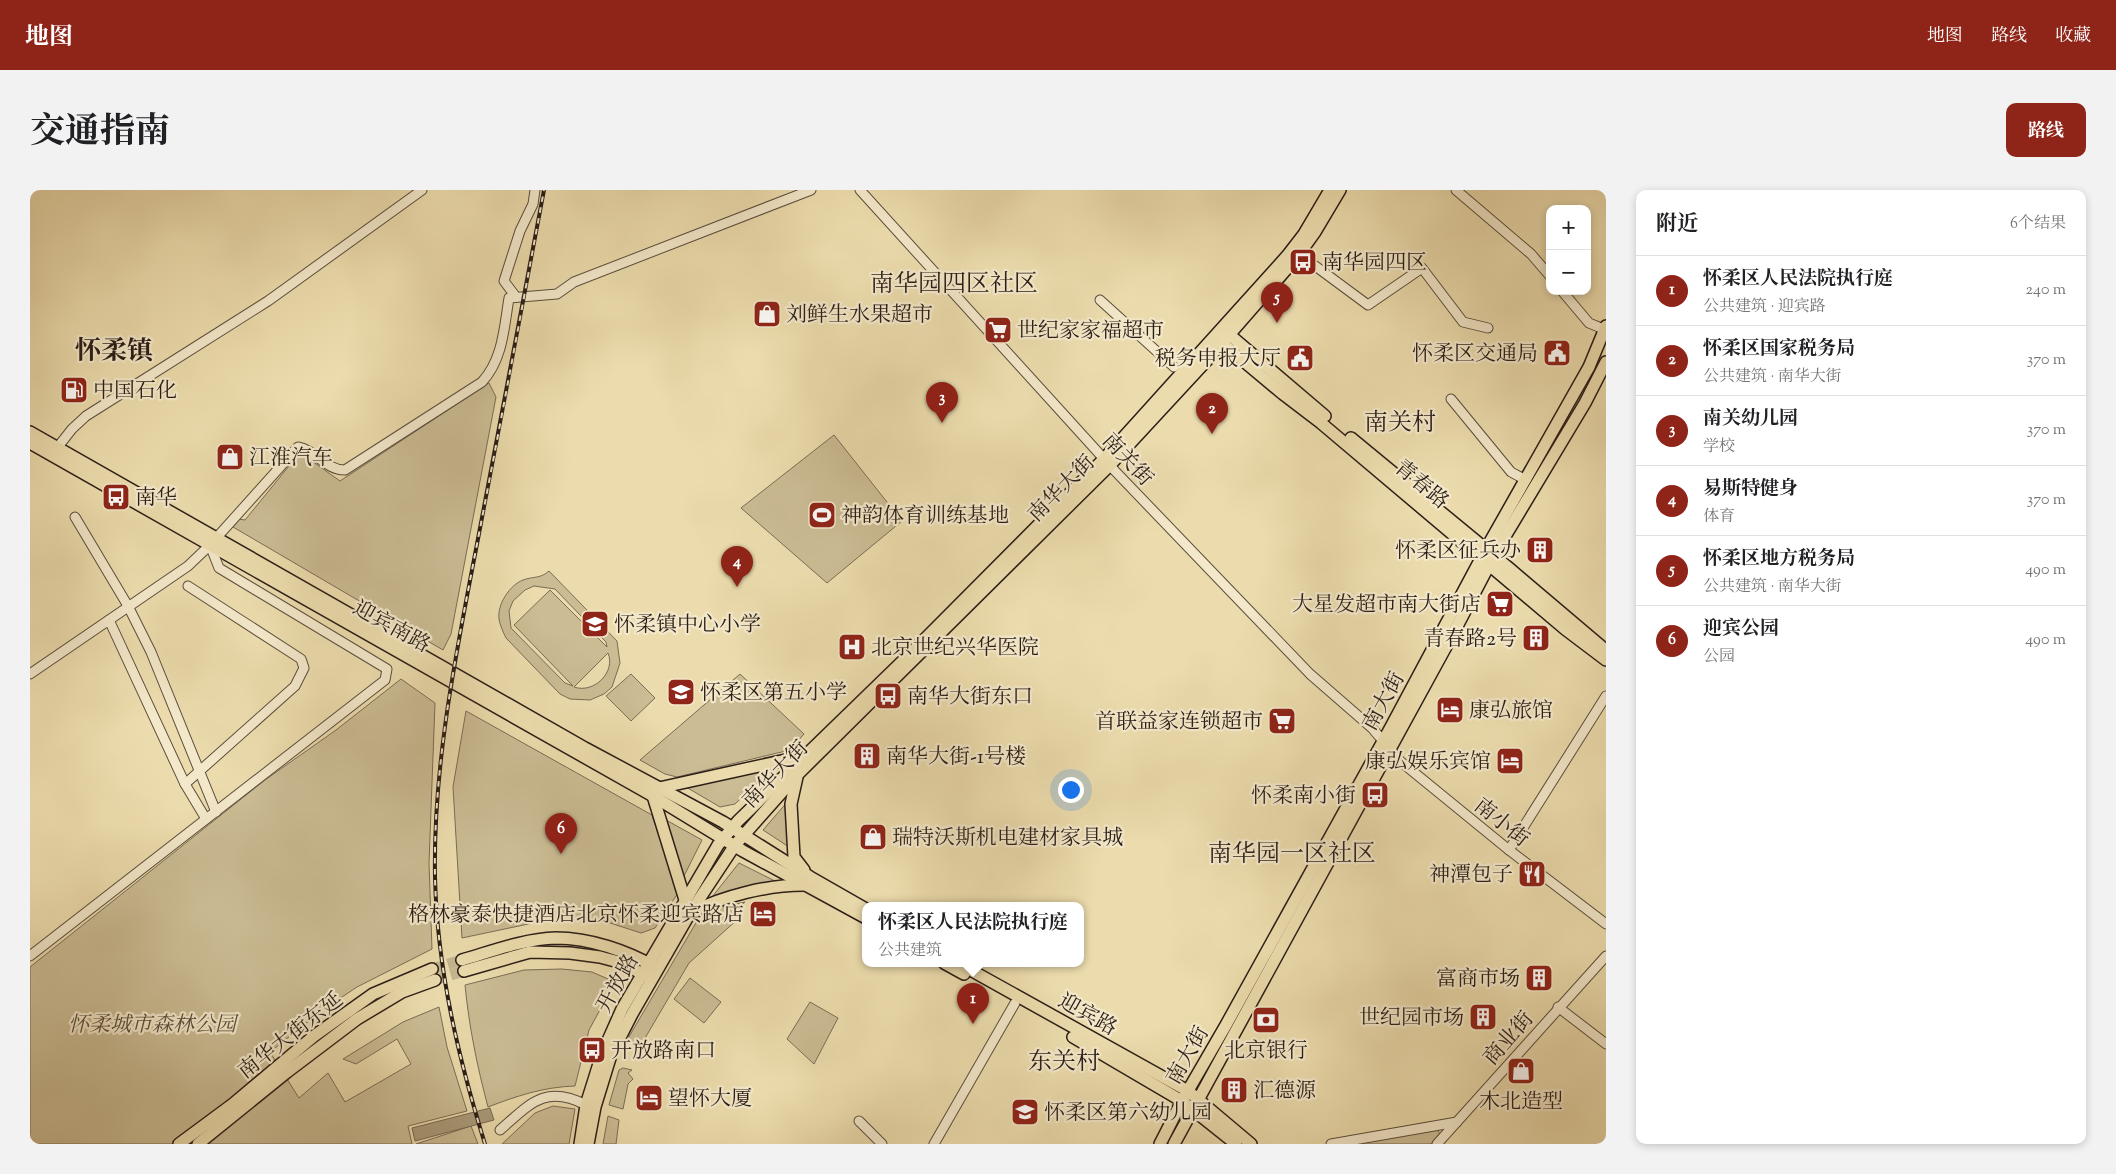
<!DOCTYPE html>
<html lang="zh">
<head>
<meta charset="utf-8">
<style>
	body { margin:0; font-family:"Sorts Mill Goudy","Noto Serif SC",serif; background:#f2f2f2; color:#202124 }
	.controls { position:absolute; right:15px; top:15px; display:grid; overflow:hidden; border-radius:10px; box-shadow:0 2px 8px #0003 }
	.controls button { width:45px; height:45px; display:grid; place-items:center; padding:0; border:0; border-bottom:1px solid #e0e0e0; background:#fff; color:#202124; font:25px sans-serif }
	.you { position:absolute; left:1040px; top:599px; width:18px; height:18px; margin:-12px; border:4px solid #fff; border-radius:50%; background:#1a73e8; box-shadow:0 0 0 8px #1a73e833 }
	.badge { display:grid; place-items:center; width:32px; height:32px; border-radius:50%; background:#8f2418; color:#fff; font-size:16px; font-weight:700 }
	.pin { position:absolute; translate:-50% -41px; filter:drop-shadow(0 1px 2px #0008) }
	.pin::after { content:''; position:absolute; top:26px; width:18px; height:15px; background:inherit; clip-path:polygon(0 0,100% 0,50% 100%) }
	.popup { position:absolute; left:832px; top:712px; width:222px; height:65px; box-sizing:border-box; display:grid; place-content:center; border-radius:10px; background:#fff; filter:drop-shadow(0 1px 4px #0005); font-size:16px; white-space:nowrap; color:#757577 }
	.popup b { font-size:19px; color:#202124 }
	.popup::after { content:''; position:absolute; left:50%; top:100%; margin-left:-10px; border:10px solid transparent; border-top-color:#fff }
	.list { margin:0; padding:0; list-style:none }
	h2 { display:flex; justify-content:space-between; align-items:center; height:65px; margin:0; padding:0 20px; font-size:21px }
	h2 small { font-size:16px; font-weight:400; color:#757577 }
	.list li { display:grid; grid-template-columns:32px 1fr auto; gap:15px; align-items:center; box-sizing:border-box; height:70px; padding:0 20px; border-top:1px solid #e0e0e0 }
	.list b { display:block; font-size:19px; white-space:nowrap }
	.list p { margin:0; font-size:16px; white-space:nowrap; color:#757577 }
	.list em { font-size:16px; font-style:normal; color:#757577 }
	.map { position:relative; flex:none; width:1576px; height:954px; overflow:hidden; border-radius:10px }
	header { display:flex; align-items:center; gap:30px; box-sizing:border-box; height:70px; padding:0 25px; background:#8f2418; color:#fff }
	header strong { font-size:24px }
	nav { display:flex; gap:28px; margin-inline-start:auto; font-size:18px }
	.intro { display:flex; align-items:center; justify-content:space-between; box-sizing:border-box; height:120px; padding:0 30px }
	h1 { margin:0; font-size:35px }
	.button { padding:12px 22px; border-radius:10px; background:#8f2418; color:#fff; font-size:18px; font-weight:700 }
	main { display:flex; gap:30px; padding:0 30px }
	aside { flex:1; background:#fff; border-radius:10px; box-shadow:0 2px 8px #0003 }
	.map>svg:first-child { display:block }
	.green { fill:#cbbc94; stroke:#7a6c56; fill-rule:evenodd }
	.water { fill:#aa9b7a; stroke:#776952 }
	.lines { fill:none; stroke-linecap:round; stroke-linejoin:round }
	.major-tunnel { stroke:#c5b68f; stroke-width:11; stroke-dasharray:11 5.5; stroke-linecap:butt }
	.minor-casing { stroke:#5a4d3c; stroke-width:11 }
	.major-casing { stroke:#2a1d17; stroke-width:14 }
	.minor { stroke:#f3e8ca; stroke-width:9 }
	.major { stroke:#ecdcad; stroke-width:11 }
	.rail-casing { stroke:#2a1d17; stroke-width:4 }
	.rail { stroke:#f3e8ca; stroke-width:2; stroke-dasharray:5.5; stroke-linecap:butt }
	.labels { text-anchor:middle; stroke-width:4.5; stroke-linejoin:round; paint-order:stroke }
	.poi-label { font-size:21px; fill:#2a1d17; stroke:#f3e8ca; text-anchor:start }
	.street-label { font-size:21px; fill:#2a1d17; stroke:#f3e8ca }
	.park-label { font-size:21px; font-style:italic; fill:#5a4d3c; stroke:#f3e8ca }
	.quarter-label { font-size:24px; fill:#2a1d17; stroke:#f3e8ca }
	.district-label { font-size:26px; font-weight:bold; fill:#2a1d17; stroke:#f3e8ca }
</style>
</head>
<body>
<header>
<strong>地图</strong>
<nav><a>地图</a><a>路线</a><a>收藏</a></nav>
</header>
<div class="intro"><h1>交通指南</h1><a class="button">路线</a></div>
<main>
<div class="map">
<svg width="1576" height="954" viewBox="0 0 1576 954">
	<rect width="100%" height="100%" fill="#ecdcad"/>
	<filter id="stains"><feTurbulence type="fractalNoise" baseFrequency=".004" numOctaves="4"/><feColorMatrix values="0 0 0 0 .2 0 0 0 0 .09 0 0 0 0 .02 0 0 0 .5 -.17"/></filter>
	<radialGradient id="worn" r=".72"><stop offset=".6" stop-color="#630" stop-opacity="0"/><stop offset="1" stop-color="#630" stop-opacity=".3"/></radialGradient>
	<g class="green">
		<path d="M459,193L466,207L421,444L413,460L203,337L208,329L215,330L268,265L275,266L310,291Z"/>
		<path d="M804,245L872,331L797,393L711,318Z"/>
		<path d="M519,381L587,451L590,473L582,497L574,504L560,510L540,509L530,504L476,448C473,442 470,435 469,429C467,414 480,395 493,390C504,386 510,389 519,381ZM504,396L525,399L576,452L577,457L520,400L484,435L543,496L535,493L481,438L479,421L483,411L495,400ZM578,463C586,482 564,504 544,497Z"/>
		<path d="M601,484L625,508L601,531L576,506Z"/>
		<path d="M710,484L774,544L760,560L647,587L635,584L610,570Z"/>
		<path d="M371,489L405,513L399,673L402,759L327,797L294,819L240,862L269,908L298,883L315,912L381,874L367,849L326,874L313,869L373,832L409,817L417,857L437,921L378,936L382,954H0V777L235,590L306,540Z"/>
		<path d="M436,521L622,625L648,703L625,738L611,743L577,732L551,729H522L432,748L423,597Z"/>
		<path d="M745,576L705,614L690,617L656,597Z"/>
		<path d="M759,610L762,659L733,640Z"/>
		<path d="M636,630L672,650L653,688Z"/>
		<path d="M709,673L747,692L682,707Z"/>
		<path d="M715,712L706,720L708,729L659,773L611,855L597,850L673,721Z"/>
		<path d="M532,779L562,782L585,792L559,840L545,896C513,897 487,906 458,917C447,876 439,836 435,795L494,780Z"/>
		<path d="M660,788L691,812L674,833L644,809Z"/>
		<path d="M780,812L808,828L784,874L757,849Z"/>
		<path d="M593,878L602,880L598,883L603,889L598,894L593,919L579,915L589,880Z"/>
		<path d="M523,916L545,919L539,954H472L505,923Z"/>
		<path d="M578,926L589,930L586,954H573Z"/>
		<path d="M441,936L448,954H386Z"/>
		<path d="M1407,939L1410,944L1401,954H1322Z"/>
	</g>
	<path class="water" d="M460,918L464,930L385,951L382,938Z"/>
	<g class="lines">
		<g class="major-tunnel">
			<path d="M402,779L432,770"/>
			<path d="M405,790L434,781"/>
		</g>
		<defs>
			<g id="minor">
				<path d="M830,0L1085,281L1280,484L1342,538L1370,571L1479,660L1576,734"/>
				<path d="M1426,0L1501,64L1520,86"/>
				<path d="M1269,64L1338,115L1392,78L1433,132L1458,138"/>
				<path d="M1532,101L1559,133L1576,140"/>
				<path d="M486,107L474,91L490,41L503,14L505,0"/>
				<path d="M1070,110L1144,177"/>
				<path d="M1421,209L1481,282L1496,290"/>
				<path d="M27,258L42,239L56,226L238,111L392,0"/>
				<path d="M45,327L98,416L121,462L186,622"/>
				<path d="M79,430L155,594L176,629"/>
				<path d="M0,484L158,376L180,355L268,257C286,260 295,280 315,280L452,192C473,169 474,138 479,108L527,104L544,92L781,0"/>
				<path d="M155,594L265,496L274,478L271,469L158,396"/>
				<path d="M1479,660L1576,506"/>
				<path d="M0,766L355,490L357,479L189,378L180,355"/>
				<path d="M1528,817L1576,854"/>
				<path d="M829,931L852,954"/>
				<path d="M470,940C500,914 515,894 556,915"/>
				<path d="M904,954L985,813"/>
				<path d="M1301,954L1427,932"/>
				<path d="M1407,954L1576,766"/>
			</g>
			<g id="major">
				<path d="M1195,141L1295,226"/>
				<path d="M1186,148L1253,204L1291,233L1535,439L1576,470"/>
				<path d="M0,242L555,558L693,632L780,687L836,719"/>
				<path d="M1321,248L1480,379L1573,458"/>
				<path d="M0,253L623,606L713,661L836,728"/>
				<path d="M767,587L761,614L764,667L774,680"/>
				<path d="M629,598L774,566"/>
				<path d="M623,606L655,710"/>
				<path d="M661,722C695,706 736,695 774,695"/>
				<path d="M432,770C463,761 494,749 526,748C560,748 597,761 625,777"/>
				<path d="M914,773L934,784"/>
				<path d="M928,773L1158,901L1221,954"/>
				<path d="M434,781L500,762L540,763L570,767L585,771L618,786"/>
				<path d="M1043,847L1152,911L1206,954"/>
				<path d="M149,954L203,914L284,846L343,804L402,779"/>
				<path d="M168,954L257,882L327,829L372,802L405,790"/>
				<path d="M550,954L556,915L572,864L592,819L688,655L708,631L880,464L1074,269L1257,66L1274,44L1300,0"/>
				<path d="M558,954L565,917L581,865L602,824L660,723L705,655L767,585L1080,275L1179,168L1267,67L1285,42L1310,0"/>
				<path d="M1130,954L1152,911L1196,835L1361,537L1456,359L1559,177L1576,136"/>
				<path d="M1144,954L1424,442L1468,358L1555,213L1576,172"/>
			</g>
		</defs>
		<use href="#minor" class="minor-casing"/>
		<use href="#major" class="major-casing"/>
		<use href="#minor" class="minor"/>
		<use href="#major" class="major"/>
		<defs>
			<path id="rail" d="M455,954C428,867 407,778 405,687C403,574 426,464 447,354C470,236 492,118 514,0"/>
		</defs>
		<use href="#rail" class="rail-casing"/>
		<use href="#rail" class="rail"/>
	</g>
	<defs>
		<symbol id="bus-square" viewBox="-11 -11 22 22"><rect x="-9" y="-9" width="18" height="18" rx="4" fill="#8f2418" stroke="#f3e8ca"/><path d="M-5-6H5V4H4V6H2V4H-2V6H-4V4H-5ZM-3.5-4V0h7V-4ZM-3.5 1.2v1.5H-2V1.2ZM2 1.2v1.5H3.5V1.2Z" fill="#fff"/></symbol>
		<symbol id="shop-square" viewBox="-11 -11 22 22"><rect x="-9" y="-9" width="18" height="18" rx="4" fill="#8f2418" stroke="#f3e8ca"/><path d="M-5-2.5h2.3a2.7 3.5 0 0 1 5.4 0H5L5.5 6h-11ZM-1.5-2.5h3a1.5 2.3 0 0 0-3 0Z" fill="#fff"/></symbol>
		<symbol id="supermarket-square" viewBox="-11 -11 22 22"><rect x="-9" y="-9" width="18" height="18" rx="4" fill="#8f2418" stroke="#f3e8ca"/><path d="M-6-5.5h2.5l.6 2H6L4.5 2H-2.5L-4.4-4H-6ZM-1.5 3.2a1.3 1.3 0 1 0 .1 0ZM3 3.2a1.3 1.3 0 1 0 .1 0Z" fill="#fff"/></symbol>
		<symbol id="civic-square" viewBox="-11 -11 22 22"><rect x="-9" y="-9" width="18" height="18" rx="4" fill="#8f2418" stroke="#f3e8ca"/><path d="M-.6-6.5H3V-4.5H.6V-3L4-1V1h2V6H-6V1h2V-1L-.6-3ZM-1.2 2.5V6h2.4V2.5Z" fill="#fff"/></symbol>
		<symbol id="fuel-square" viewBox="-11 -11 22 22"><rect x="-9" y="-9" width="18" height="18" rx="4" fill="#8f2418" stroke="#f3e8ca"/><path d="M-5.5-6h7V0h2V4h1.3V-2.5L3-4.5l.8-.8L6-3V5H2.5V1h-1V6h-7ZM-4.2-4.7v3.2H.2V-4.7Z" fill="#fff"/></symbol>
		<symbol id="stadium-square" viewBox="-11 -11 22 22"><rect x="-9" y="-9" width="18" height="18" rx="4" fill="#8f2418" stroke="#f3e8ca"/><path d="M0-5a6.5 5 0 1 0 0 10a6.5 5 0 1 0 0-10ZM-3.5-1.8h7v3.6h-7Z" fill="#fff"/></symbol>
		<symbol id="building-square" viewBox="-11 -11 22 22"><rect x="-9" y="-9" width="18" height="18" rx="4" fill="#8f2418" stroke="#f3e8ca"/><path d="M-4-6H4V6H1V3H-1V6H-4ZM-2.5-4.3h1.7v1.8h-1.7ZM.8-4.3h1.7v1.8H.8ZM-2.5-1h1.7V.8h-1.7ZM.8-1h1.7V.8H.8Z" fill="#fff"/></symbol>
		<symbol id="school-square" viewBox="-11 -11 22 22"><rect x="-9" y="-9" width="18" height="18" rx="4" fill="#8f2418" stroke="#f3e8ca"/><path d="M0-5L7-2L0 1L-7-2ZM-4 1L0 2.5L4 1V4Q0 6-4 4Z" fill="#fff"/></symbol>
		<symbol id="hospital-square" viewBox="-11 -11 22 22"><rect x="-9" y="-9" width="18" height="18" rx="4" fill="#8f2418" stroke="#f3e8ca"/><path d="M-5-5h3v3.5h4V-5h3V5h-3V1.5h-4V5h-3Z" fill="#fff"/></symbol>
		<symbol id="hotel-square" viewBox="-11 -11 22 22"><rect x="-9" y="-9" width="18" height="18" rx="4" fill="#8f2418" stroke="#f3e8ca"/><path d="M-6-4.5h1.5V1H6V5H4.5V3h-9V5H-6ZM-4 0a1.8 1.8 0 1 1 3.6 0ZM.5 0V-2.5h3Q6-2.5 6 0Z" fill="#fff"/></symbol>
		<symbol id="restaurant-square" viewBox="-11 -11 22 22"><rect x="-9" y="-9" width="18" height="18" rx="4" fill="#8f2418" stroke="#f3e8ca"/><path d="M-5-6h1v4h1v-4h1v4h1v-4h1v5L-1.5 .5V6h-2V.5L-5-1ZM5-6V6H3V1.5H1.5Q1.5-4 5-6Z" fill="#fff"/></symbol>
		<symbol id="bank-square" viewBox="-11 -11 22 22"><rect x="-9" y="-9" width="18" height="18" rx="4" fill="#8f2418" stroke="#f3e8ca"/><path d="M-6-4H6V4H-6ZM0-2.3a2.3 2.3 0 1 0 0 4.6a2.3 2.3 0 1 0 0-4.6Z" fill="#fff"/></symbol>
	</defs>
	<g fill-rule="evenodd">
		<use href="#bus-square" x="1257" y="56" width="32" height="32"/>
		<use href="#shop-square" x="721" y="108" width="32" height="32"/>
		<use href="#supermarket-square" x="952" y="124" width="32" height="32"/>
		<use href="#civic-square" x="1511" y="147" width="32" height="32"/>
		<use href="#civic-square" x="1254" y="152" width="32" height="32"/>
		<use href="#fuel-square" x="28" y="184" width="32" height="32"/>
		<use href="#shop-square" x="184" y="251" width="32" height="32"/>
		<use href="#bus-square" x="70" y="291" width="32" height="32"/>
		<use href="#stadium-square" x="776" y="309" width="32" height="32"/>
		<use href="#building-square" x="1494" y="344" width="32" height="32"/>
		<use href="#supermarket-square" x="1454" y="398" width="32" height="32"/>
		<use href="#school-square" x="549" y="418" width="32" height="32"/>
		<use href="#building-square" x="1490" y="432" width="32" height="32"/>
		<use href="#hospital-square" x="806" y="441" width="32" height="32"/>
		<use href="#school-square" x="635" y="486" width="32" height="32"/>
		<use href="#bus-square" x="842" y="490" width="32" height="32"/>
		<use href="#hotel-square" x="1404" y="504" width="32" height="32"/>
		<use href="#supermarket-square" x="1236" y="515" width="32" height="32"/>
		<use href="#building-square" x="821" y="550" width="32" height="32"/>
		<use href="#hotel-square" x="1464" y="555" width="32" height="32"/>
		<use href="#bus-square" x="1329" y="589" width="32" height="32"/>
		<use href="#shop-square" x="827" y="631" width="32" height="32"/>
		<use href="#restaurant-square" x="1486" y="668" width="32" height="32"/>
		<use href="#hotel-square" x="717" y="708" width="32" height="32"/>
		<use href="#building-square" x="1493" y="772" width="32" height="32"/>
		<use href="#building-square" x="1437" y="811" width="32" height="32"/>
		<use href="#bank-square" x="1220" y="814" width="32" height="32"/>
		<use href="#bus-square" x="546" y="844" width="32" height="32"/>
		<use href="#shop-square" x="1475" y="865" width="32" height="32"/>
		<use href="#building-square" x="1188" y="884" width="32" height="32"/>
		<use href="#hotel-square" x="603" y="892" width="32" height="32"/>
		<use href="#school-square" x="979" y="906" width="32" height="32"/>
	</g>
	<g class="labels">
		<g class="poi-label">
			<text x="1292" y="79">南华园四区</text>
			<text x="756" y="131">刘鲜生水果超市</text>
			<text x="987" y="147">世纪家家福超市</text>
			<text x="1508" y="170" text-anchor="end">怀柔区交通局</text>
			<text x="1251" y="175" text-anchor="end">税务申报大厅</text>
			<text x="63" y="207">中国石化</text>
			<text x="219" y="274">江淮汽车</text>
			<text x="105" y="314">南华</text>
			<text x="811" y="332">神韵体育训练基地</text>
			<text x="1491" y="367" text-anchor="end">怀柔区征兵办</text>
			<text x="1451" y="421" text-anchor="end">大星发超市南大街店</text>
			<text x="584" y="441">怀柔镇中心小学</text>
			<text x="1487" y="455" text-anchor="end">青春路2号</text>
			<text x="841" y="464">北京世纪兴华医院</text>
			<text x="670" y="509">怀柔区第五小学</text>
			<text x="877" y="513">南华大街东口</text>
			<text x="1439" y="527">康弘旅馆</text>
			<text x="1233" y="538" text-anchor="end">首联益家连锁超市</text>
			<text x="856" y="573">南华大街-1号楼</text>
			<text x="1461" y="578" text-anchor="end">康弘娱乐宾馆</text>
			<text x="1326" y="612" text-anchor="end">怀柔南小街</text>
			<text x="862" y="654">瑞特沃斯机电建材家具城</text>
			<text x="1483" y="691" text-anchor="end">神潭包子</text>
			<text x="714" y="731" text-anchor="end">格林豪泰快捷酒店北京怀柔迎宾路店</text>
			<text x="1490" y="795" text-anchor="end">富商市场</text>
			<text x="1434" y="834" text-anchor="end">世纪园市场</text>
			<text x="581" y="867">开放路南口</text>
			<text x="1236" y="867" text-anchor="middle">北京银行</text>
			<text x="1223" y="907">汇德源</text>
			<text x="638" y="915">望怀大厦</text>
			<text x="1491" y="918" text-anchor="middle">木北造型</text>
			<text x="1014" y="929">怀柔区第六幼儿园</text>
		</g>
		<g class="street-label">
			<text transform="translate(1098 269) rotate(47)" y="7">南关街</text>
			<text transform="translate(1392 294) rotate(40)" y="7">青春路</text>
			<text transform="translate(1031 298) rotate(-45)" y="7">南华大街</text>
			<text transform="translate(362 436) rotate(29)" y="7">迎宾南路</text>
			<text transform="translate(1353 511) rotate(-61)" y="7">南大街</text>
			<text transform="translate(745 584) rotate(-46)" y="7">南华大街</text>
			<text transform="translate(1472 632) rotate(39)" y="7">南小街</text>
			<text transform="translate(587 793) rotate(-61)" y="7">开放路</text>
			<text transform="translate(1058 824) rotate(29)" y="7">迎宾路</text>
			<text transform="translate(260 845) rotate(-38)" y="7">南华大街东延</text>
			<text transform="translate(1478 848) rotate(-49)" y="7">商业街</text>
			<text transform="translate(1157 865) rotate(-60)" y="7">南大街</text>
		</g>
		<g class="park-label">
			<text x="122" y="841">怀柔城市森林公园</text>
		</g>
		<g class="quarter-label">
			<text x="924" y="101">南华园四区社区</text>
			<text x="1370" y="240">南关村</text>
			<text x="1262" y="671">南华园一区社区</text>
			<text x="1034" y="879">东关村</text>
		</g>
		<g class="district-label">
			<text x="84" y="169">怀柔镇</text>
		</g>
	</g>
	<rect width="100%" height="100%" filter="url(#stains)"/>
	<rect width="100%" height="100%" fill="url(#worn)"/>
</svg>
<div class="controls">
<button>+</button>
<button>−</button>
</div>
<div class="you"></div>
<div class="pin badge" style="left:943px;top:834px">1</div>
<div class="popup"><b>怀柔区人民法院执行庭</b>公共建筑</div>
<div class="pin badge" style="left:1182px;top:244px">2</div>
<div class="pin badge" style="left:912px;top:233px">3</div>
<div class="pin badge" style="left:707px;top:397px">4</div>
<div class="pin badge" style="left:1247px;top:133px">5</div>
<div class="pin badge" style="left:531px;top:664px">6</div>
</div>
<aside>
<h2>附近<small>6个结果</small></h2>
<ul class="list">
<li><span class="badge">1</span><div><b>怀柔区人民法院执行庭</b><p>公共建筑 · 迎宾路</p></div><em>240 m</em></li>
<li><span class="badge">2</span><div><b>怀柔区国家税务局</b><p>公共建筑 · 南华大街</p></div><em>370 m</em></li>
<li><span class="badge">3</span><div><b>南关幼儿园</b><p>学校</p></div><em>370 m</em></li>
<li><span class="badge">4</span><div><b>易斯特健身</b><p>体育</p></div><em>370 m</em></li>
<li><span class="badge">5</span><div><b>怀柔区地方税务局</b><p>公共建筑 · 南华大街</p></div><em>490 m</em></li>
<li><span class="badge">6</span><div><b>迎宾公园</b><p>公园</p></div><em>490 m</em></li>
</ul>
</aside>
</main>
</body>
</html>
